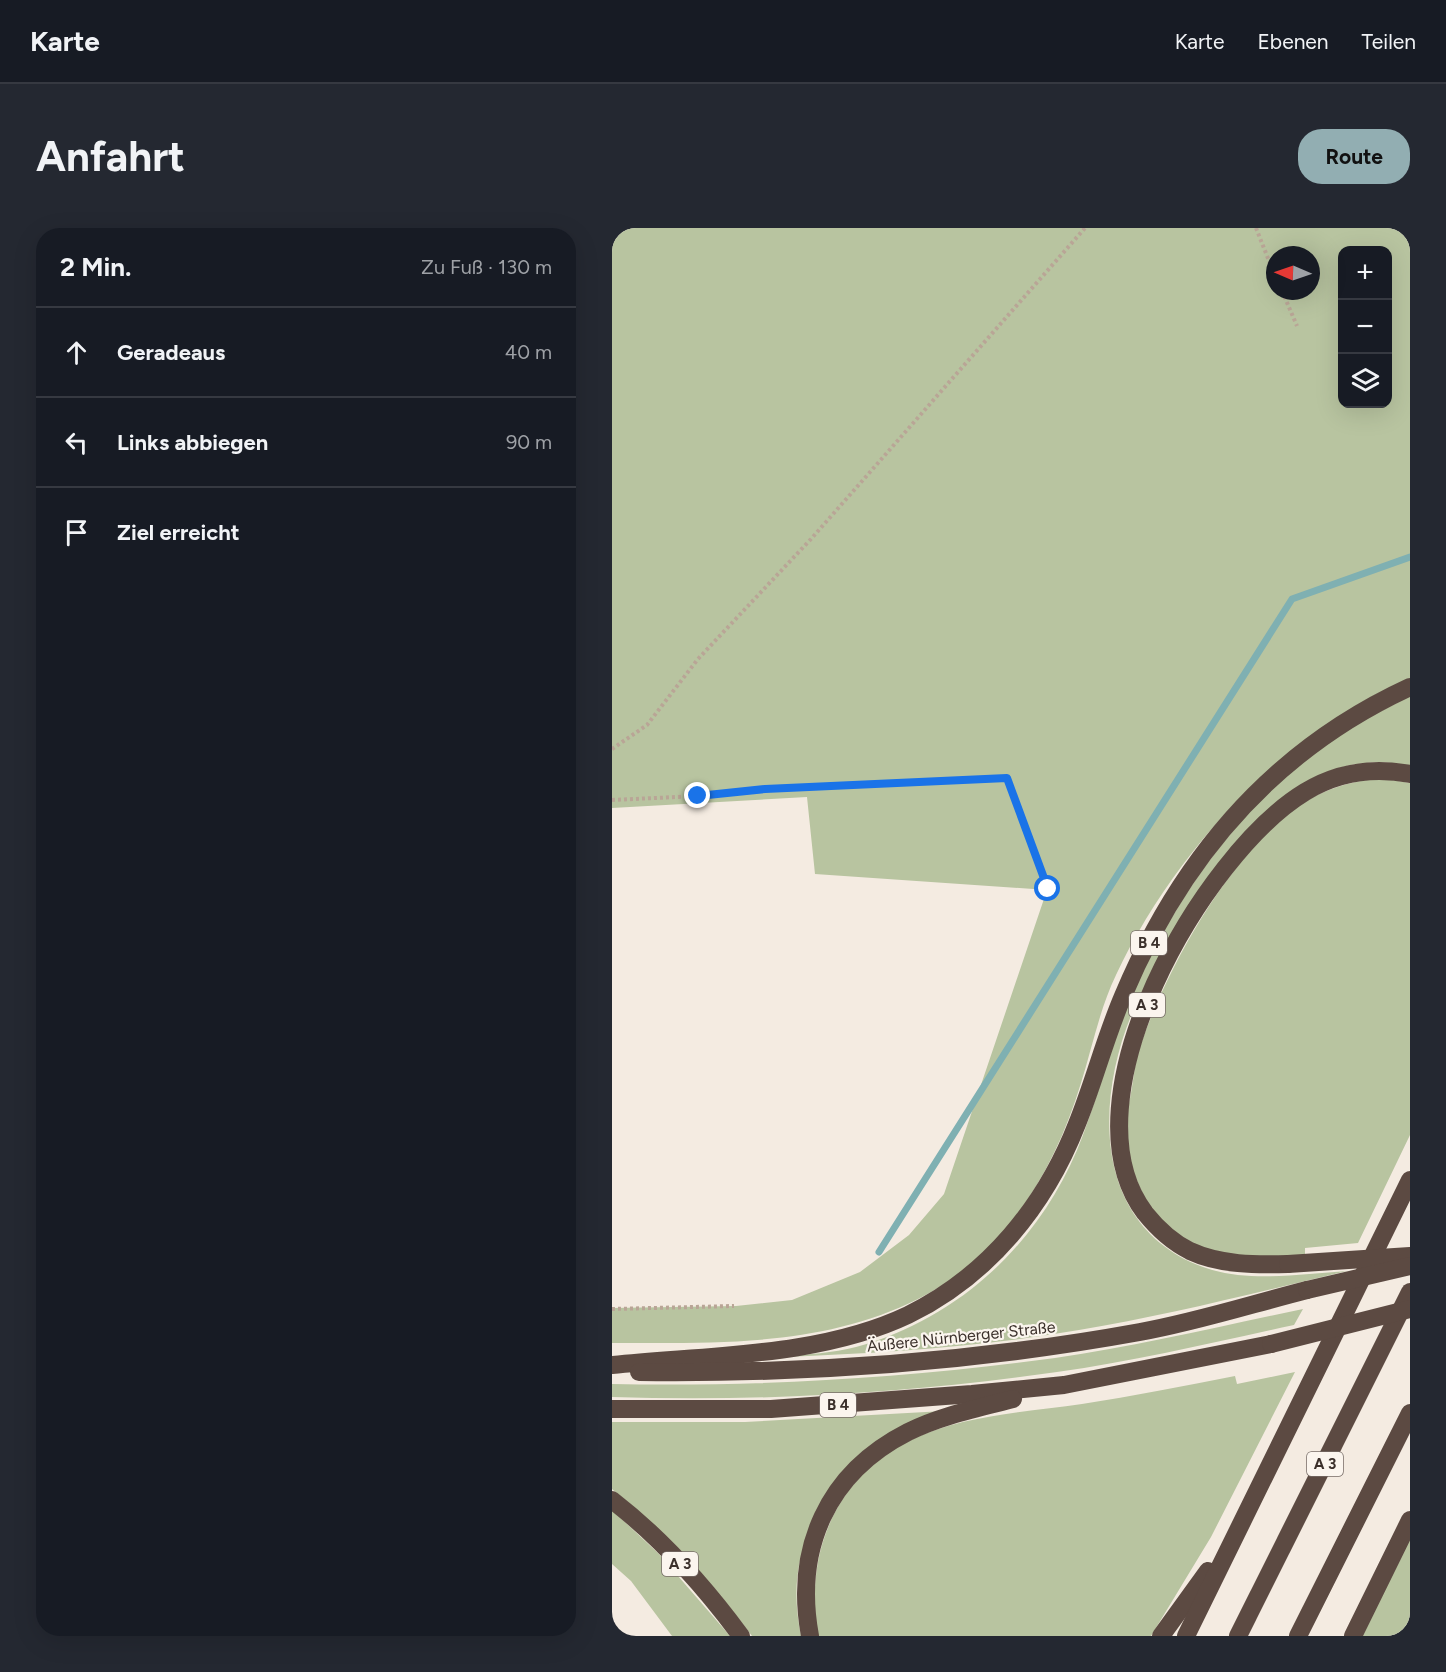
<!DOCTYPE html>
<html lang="de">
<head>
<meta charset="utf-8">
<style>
	body { margin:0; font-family:Figtree,sans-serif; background:#242831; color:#f1f3f6 }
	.controls { position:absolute; right:18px; top:18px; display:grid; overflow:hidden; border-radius:12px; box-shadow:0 6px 24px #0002 }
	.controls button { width:54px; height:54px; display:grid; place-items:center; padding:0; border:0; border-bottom:2px solid #363941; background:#171b24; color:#f1f3f6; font:30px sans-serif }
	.compass { position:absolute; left:654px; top:18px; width:54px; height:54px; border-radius:50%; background:#171b24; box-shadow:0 6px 24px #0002; rotate:272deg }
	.stop { position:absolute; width:18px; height:18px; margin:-14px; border:4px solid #1a73e8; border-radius:50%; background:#fff }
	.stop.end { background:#1a73e8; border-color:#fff; box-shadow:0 2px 6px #0008 }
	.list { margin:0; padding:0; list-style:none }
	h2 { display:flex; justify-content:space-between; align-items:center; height:78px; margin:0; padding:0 24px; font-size:26px }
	h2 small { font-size:20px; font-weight:400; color:#9ea1a6 }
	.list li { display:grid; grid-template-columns:39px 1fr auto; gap:18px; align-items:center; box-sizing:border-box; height:90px; padding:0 24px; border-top:2px solid #363941 }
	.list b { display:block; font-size:22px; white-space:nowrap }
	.list em { font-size:20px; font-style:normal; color:#9ea1a6 }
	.icon { flex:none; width:33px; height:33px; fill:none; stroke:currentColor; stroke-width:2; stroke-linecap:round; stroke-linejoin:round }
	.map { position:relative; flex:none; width:798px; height:1408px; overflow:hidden; border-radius:24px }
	header { display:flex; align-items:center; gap:36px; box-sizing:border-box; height:84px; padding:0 30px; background:#171b24; border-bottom:2px solid #363941 }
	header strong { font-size:28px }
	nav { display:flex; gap:33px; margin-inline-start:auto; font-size:21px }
	.intro { display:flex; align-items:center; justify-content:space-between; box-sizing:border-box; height:144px; padding:0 36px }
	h1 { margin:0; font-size:42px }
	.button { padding:15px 27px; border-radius:24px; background:#92aeb2; color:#111; font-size:21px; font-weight:700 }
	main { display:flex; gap:36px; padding:0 36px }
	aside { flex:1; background:#171b24; border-radius:24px; box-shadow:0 6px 24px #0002 }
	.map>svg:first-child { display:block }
	.green { fill:#b8c4a0; fill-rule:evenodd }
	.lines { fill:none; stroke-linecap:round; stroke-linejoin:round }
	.stream { stroke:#7fb0b2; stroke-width:7 }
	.path { stroke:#b9a596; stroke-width:4; stroke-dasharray:3 3; stroke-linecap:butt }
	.highway { stroke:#5c4a42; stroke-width:18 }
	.highway-bridge { stroke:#5c4a42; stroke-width:18 }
	.route { stroke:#1a73e8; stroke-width:8 }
	.labels { text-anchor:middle; stroke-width:4.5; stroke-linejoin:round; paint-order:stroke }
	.shield { fill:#fbf5ee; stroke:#756b66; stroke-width:1.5 }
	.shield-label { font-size:15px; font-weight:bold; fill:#3b302b }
	.street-label { font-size:16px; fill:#3b302b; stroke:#fbf5ee }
</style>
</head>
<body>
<header>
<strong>Karte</strong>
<nav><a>Karte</a><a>Ebenen</a><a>Teilen</a></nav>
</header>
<div class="intro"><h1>Anfahrt</h1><a class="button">Route</a></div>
<main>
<aside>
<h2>2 Min.<small>Zu Fuß · 130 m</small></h2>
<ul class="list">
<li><svg class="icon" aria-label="ahead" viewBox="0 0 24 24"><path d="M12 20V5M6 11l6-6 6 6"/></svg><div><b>Geradeaus</b></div><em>40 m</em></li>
<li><svg class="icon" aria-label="left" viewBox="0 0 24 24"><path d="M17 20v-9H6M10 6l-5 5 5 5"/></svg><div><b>Links abbiegen</b></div><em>90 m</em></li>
<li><svg class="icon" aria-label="arrive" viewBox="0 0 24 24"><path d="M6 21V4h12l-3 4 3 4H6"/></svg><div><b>Ziel erreicht</b></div></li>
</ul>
</aside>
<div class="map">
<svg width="798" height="1408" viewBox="0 0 798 1408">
	<rect width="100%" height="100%" fill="#f4ebe1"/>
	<g class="green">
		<path d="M0,0H798V450C672,504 562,624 504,747C488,780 480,820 469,855C442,944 392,1028 306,1071C210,1119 104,1115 0,1115V1080L124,1078L180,1072L248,1044L297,1007L332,966L435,662L203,646L195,569L0,580ZM730,22H776V176H730ZM663,27H699V63H663Z"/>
		<path d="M798,468V538C755,528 714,539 678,564C636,594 611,641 582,683C568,704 552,725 539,747C484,840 467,993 591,1039C634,1055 689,1046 735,1043C646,1064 557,1087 467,1102C370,1119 271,1125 172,1129C195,1126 221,1125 244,1119C350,1090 433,1010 471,907C491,853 505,795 531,743C578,647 646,557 738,500C757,488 778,479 798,468Z"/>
		<path d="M768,550L798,555V907L746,1015L693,1020V1030C660,1030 621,1031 590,1019C564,1009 544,990 531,966C521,945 513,924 513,901C513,890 517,877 519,865C522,849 523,832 529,816C555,740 617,628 684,580C711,561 736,554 768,550Z"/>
		<path d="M691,1081L682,1097C603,1114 525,1133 445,1144C298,1165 149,1174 0,1169V1156C148,1159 296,1150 443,1130C526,1118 609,1098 691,1081Z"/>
		<path d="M683,1144L599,1309L539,1408H206C192,1326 223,1248 301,1211C352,1187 415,1184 470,1176C521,1168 572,1158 623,1148L625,1156Z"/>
		<path d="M332,1183C306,1194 277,1203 254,1221C240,1231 232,1246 222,1260C189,1310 177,1348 189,1408H140C100,1354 53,1303 0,1261V1194H133Z"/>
		<path d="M0,1282L46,1325L118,1408H60L19,1353L0,1336Z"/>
		<path d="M798,1310V1408H750Z"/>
	</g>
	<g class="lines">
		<path class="stream" d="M267,1024L680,371L798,329"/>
		<g class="path">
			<path d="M644,0L663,48"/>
			<path d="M670,63L685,98"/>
			<path d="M0,521L35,497L86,431L199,311L473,0"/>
			<path d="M0,572L86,568L153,561L395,551L436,661"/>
			<path d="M0,1081L122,1078"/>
		</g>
		<g class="highway">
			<path d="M676,1036C644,1037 608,1037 578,1023C560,1014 545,1000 533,985C448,873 591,626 693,564C726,544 761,539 798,546"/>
			<path d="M0,1137C96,1127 208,1129 296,1087C376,1048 433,978 465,896C482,854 493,810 511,768C569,630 661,522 798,459"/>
			<path d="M27,1144C194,1146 363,1134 528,1104C584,1094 640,1076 695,1062"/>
			<path d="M0,1181H159L360,1166L452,1157L659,1116"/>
			<path d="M0,1272C49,1310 92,1358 129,1408"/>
			<path d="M198,1408C182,1321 215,1245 296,1204C328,1188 366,1180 401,1171"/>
			<path d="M549,1408L596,1343"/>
			<path d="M574,1408L798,952"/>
			<path d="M626,1408L798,1064"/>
			<path d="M686,1408L798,1185"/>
			<path d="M741,1408L798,1292"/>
		</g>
		<g class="highway-bridge">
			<path d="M676,1036L798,1028"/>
			<path d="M695,1062L798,1038"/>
			<path d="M659,1116L798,1081"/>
		</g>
	</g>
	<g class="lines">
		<path class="route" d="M86,568L153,561L395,550L436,661"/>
	</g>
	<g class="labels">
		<g class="shield">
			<rect x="519" y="703" width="36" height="24" rx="4.5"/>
			<rect x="517" y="765" width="36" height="24" rx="4.5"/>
			<rect x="208" y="1165" width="36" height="24" rx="4.5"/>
			<rect x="695" y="1224" width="36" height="24" rx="4.5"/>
			<rect x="50" y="1324" width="36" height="24" rx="4.5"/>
		</g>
		<g class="shield-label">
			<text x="537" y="720">B 4</text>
			<text x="535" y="782">A 3</text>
			<text x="226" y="1182">B 4</text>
			<text x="713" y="1241">A 3</text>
			<text x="68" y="1341">A 3</text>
		</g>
		<g class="street-label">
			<text transform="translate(349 1108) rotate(-6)" y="6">Äußere Nürnberger Straße</text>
		</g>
	</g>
</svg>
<div class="controls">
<button>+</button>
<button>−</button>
<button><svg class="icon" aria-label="layers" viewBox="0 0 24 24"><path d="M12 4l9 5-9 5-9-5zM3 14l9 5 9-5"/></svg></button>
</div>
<svg class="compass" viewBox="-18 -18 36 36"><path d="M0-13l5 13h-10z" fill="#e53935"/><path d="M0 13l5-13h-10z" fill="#9ea1a6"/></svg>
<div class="stop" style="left:436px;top:661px"></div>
<div class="stop end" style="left:86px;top:568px"></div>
</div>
</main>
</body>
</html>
